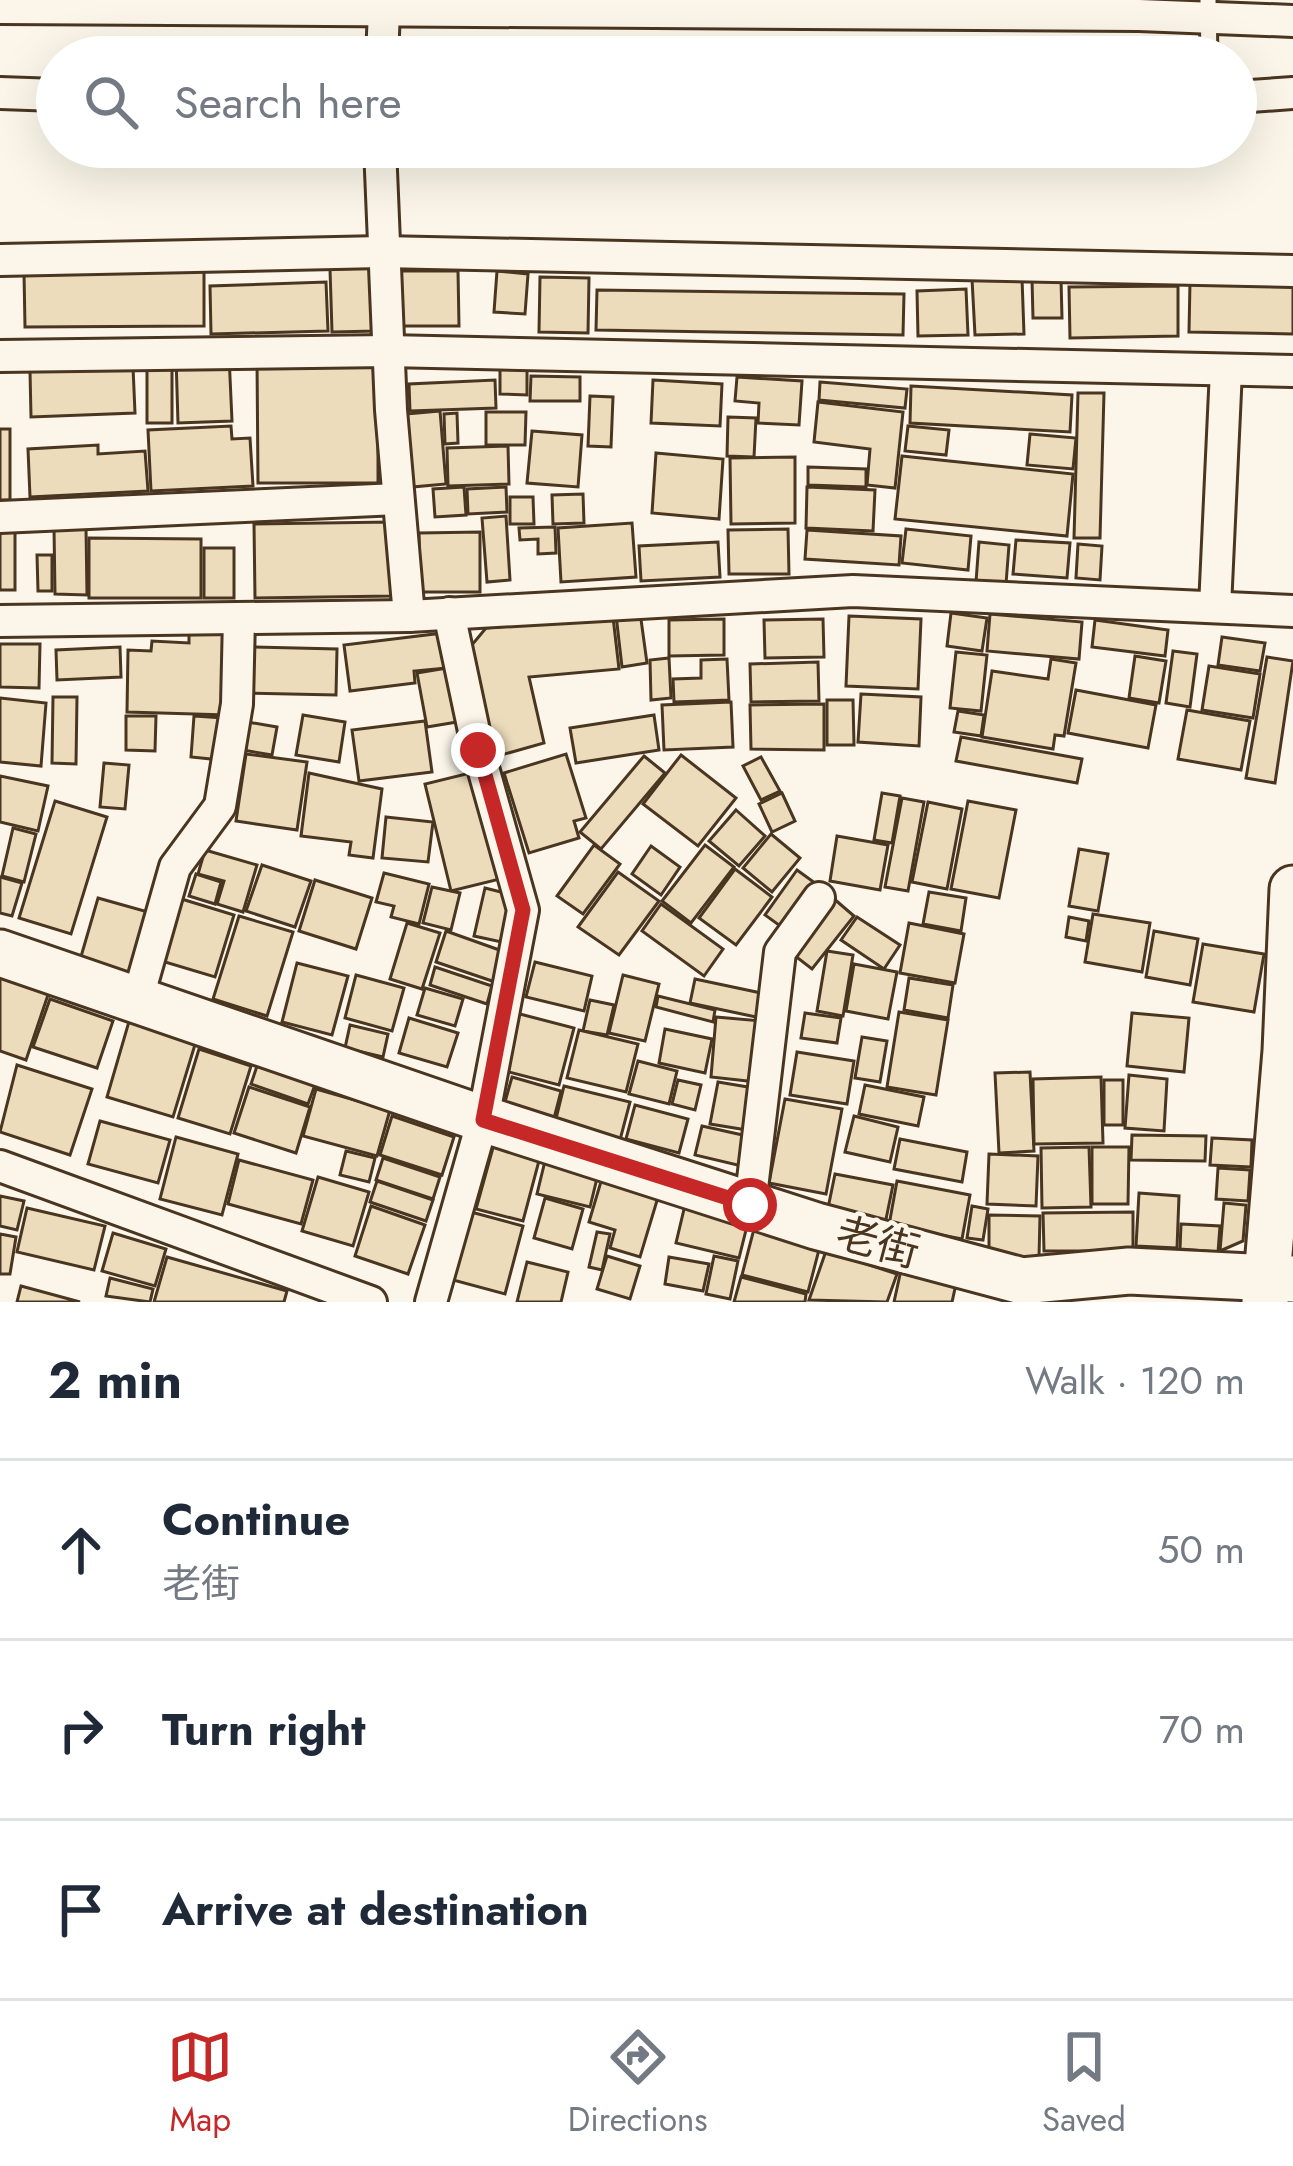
<!DOCTYPE html>
<html lang="en">
<head>
<meta charset="utf-8">
<style>
	body { margin:0; font-family:Jost,"Noto Sans SC",sans-serif; background:#f6f6f7; color:#1f2937 }
	.stop { position:absolute; width:36px; height:36px; margin:-27px; border:9px solid #c62828; border-radius:50%; background:#fff }
	.stop.end { background:#c62828; border-color:#fff; box-shadow:0 3px 12px #0008 }
	.list { margin:0; padding:0; list-style:none }
	h2 { display:flex; justify-content:space-between; align-items:center; height:156px; margin:0; padding:0 48px; font-size:51px }
	h2 small { font-size:39px; font-weight:400; color:#747a83 }
	.list li { display:grid; grid-template-columns:78px 1fr auto; gap:36px; align-items:center; box-sizing:border-box; height:180px; padding:0 48px; border-top:3px solid #e0e1e3 }
	.list b { display:block; font-size:45px; white-space:nowrap }
	.list p { margin:0; font-size:39px; white-space:nowrap; color:#747a83 }
	.list em { font-size:39px; font-style:normal; color:#747a83 }
	.icon { flex:none; width:66px; height:66px; fill:none; stroke:currentColor; stroke-width:2; stroke-linecap:round; stroke-linejoin:round }
	.map { position:relative; flex:none; width:1293px; height:1302px; overflow:hidden }
	.search { position:absolute; background:#fff; box-shadow:0 12px 48px #0002; left:36px; right:36px; top:36px; height:132px; display:flex; align-items:center; gap:30px; box-sizing:border-box; padding:0 42px; border-radius:66px; color:#747a83; font-size:45px }
	.sheet { height:696px; background:#fff }
	nav { display:flex; justify-content:space-around; align-items:center; box-sizing:border-box; height:168px; border-top:3px solid #e0e1e3; background:#fff; font-size:33px; color:#747a83 }
	nav a { display:grid; justify-items:center; gap:6px }
	nav .on { color:#c62828 }
	.map>svg:first-child { display:block }
	.building { fill:#ecdcbc; stroke:#4a3520; stroke-width:3 }
	.lines { fill:none; stroke-linecap:round; stroke-linejoin:round }
	.lane-casing { stroke:#4a3520; stroke-width:21 }
	.street-casing { stroke:#4a3520; stroke-width:36 }
	.secondary-casing { stroke:#4a3520; stroke-width:51 }
	.lane { stroke:#fbf6e9; stroke-width:15 }
	.street { stroke:#fbf6e9; stroke-width:30 }
	.secondary { stroke:#fbf6e9; stroke-width:45 }
	.route { stroke:#c62828; stroke-width:15 }
	.labels { text-anchor:middle; stroke-width:9; stroke-linejoin:round; paint-order:stroke }
	.street-label { font-size:42px; fill:#4a3520; stroke:#fbf6e9 }
</style>
</head>
<body>
<div class="map">
<svg width="1293" height="1302" viewBox="0 0 1293 1302">
	<rect width="100%" height="100%" fill="#fbf6e9"/>
	<g class="building">
		<path d="M374,268L376,331L332,332L330,269Z"/>
		<path d="M204,271V326L25,327L24,273Z"/>
		<path d="M399,271H458L459,326H399Z"/>
		<path d="M497,271L528,274L525,314L494,312Z"/>
		<path d="M540,277L589,278L588,333L539,332Z"/>
		<path d="M1022,278L1024,334L975,335L972,279Z"/>
		<path d="M1032,279H1061L1062,318H1033Z"/>
		<path d="M326,282L328,331L211,334L210,286Z"/>
		<path d="M1190,282L1293,284V334L1189,332Z"/>
		<path d="M1178,286V336L1070,338L1069,287Z"/>
		<path d="M966,289L968,335L918,336L917,291Z"/>
		<path d="M597,290L904,294L903,335L596,330Z"/>
		<path d="M229,355L232,421L178,423L176,357Z"/>
		<path d="M257,359H378V483H258Z"/>
		<rect x="147" y="360" width="25" height="63"/>
		<path d="M133,367L135,413L31,417L30,371Z"/>
		<path d="M500,368H527V395L500,394Z"/>
		<path d="M531,376L580,377V401H530Z"/>
		<path d="M737,377L802,381L799,425L758,423L759,403L735,401Z"/>
		<path d="M495,380L496,408L410,411L409,384Z"/>
		<path d="M653,380L722,384L720,426L651,423Z"/>
		<path d="M820,382L907,389L905,408L819,400Z"/>
		<path d="M911,386L1072,395L1070,432L910,423Z"/>
		<path d="M1078,393H1104L1100,538H1074Z"/>
		<path d="M590,396L613,397L611,447L588,446Z"/>
		<path d="M818,402L903,412L895,488L867,485L870,449L814,442Z"/>
		<path d="M440,411L446,484L412,487L406,414Z"/>
		<path d="M486,412H526L525,445H486Z"/>
		<path d="M457,413L458,443L445,444L444,414Z"/>
		<path d="M728,417L756,418L754,457L727,456Z"/>
		<path d="M231,426L232,439L250,438L253,486L151,491L148,430Z"/>
		<path d="M908,426L949,430L946,455L905,451Z"/>
		<rect x="0" y="429" width="10" height="71"/>
		<path d="M532,431L582,435L578,487L527,483Z"/>
		<path d="M1030,434L1076,438L1073,469L1027,465Z"/>
		<path d="M98,445V454L145,451L148,491L30,497L28,449Z"/>
		<path d="M508,446L509,484L448,486L447,448Z"/>
		<path d="M656,453L723,459L719,519L652,513Z"/>
		<path d="M902,456L1073,474L1067,536L895,519Z"/>
		<path d="M795,457V523L731,524L730,458Z"/>
		<path d="M808,467L866,469V487L808,485Z"/>
		<path d="M464,487L466,515L435,517L433,489Z"/>
		<path d="M506,487L507,512L468,514L467,489Z"/>
		<path d="M807,487L875,490L873,531L806,528Z"/>
		<path d="M583,494L584,523L553,524L552,495Z"/>
		<path d="M510,497H533L534,524H510Z"/>
		<path d="M506,516L510,580L487,582L482,518Z"/>
		<path d="M391,522L392,596L255,598L254,524Z"/>
		<path d="M632,523L636,577L561,582L558,528Z"/>
		<path d="M555,527L556,553L538,554V539L520,540L519,528Z"/>
		<path d="M54,528H86L87,595L55,594Z"/>
		<path d="M788,529L789,574H729L728,530Z"/>
		<path d="M906,529L971,536L968,570L902,563Z"/>
		<path d="M807,530L901,536L899,565L805,559Z"/>
		<rect x="0" y="531" width="15" height="59"/>
		<path d="M480,532V592H420L419,533Z"/>
		<path d="M89,538L201,539V598H89Z"/>
		<path d="M1016,540L1070,543L1067,578L1013,574Z"/>
		<path d="M718,542L720,577L641,581L639,546Z"/>
		<path d="M979,542L1009,545L1006,584L976,582Z"/>
		<path d="M1078,544L1102,546L1100,580L1076,578Z"/>
		<rect x="204" y="548" width="30" height="50"/>
		<path d="M37,555H52V591H38Z"/>
		<path d="M640,612L647,663L622,667L616,615Z"/>
		<path d="M951,613L987,618L982,651L947,646Z"/>
		<path d="M990,614L1082,622L1079,659L987,651Z"/>
		<path d="M849,616L921,619L918,689L846,686Z"/>
		<path d="M613,617L619,669L529,677L544,743L494,757L466,652L486,628Z"/>
		<path d="M724,619V655L669,656V620Z"/>
		<path d="M823,619L824,657L765,658L764,620Z"/>
		<path d="M1095,620L1168,630L1165,656L1092,647Z"/>
		<path d="M189,633L230,635L228,715L127,712L128,650L151,651L152,641L189,643Z"/>
		<path d="M443,633L447,668L414,671L415,683L350,691L344,645Z"/>
		<path d="M1222,637L1265,643L1260,671L1218,665Z"/>
		<path d="M0,644H40L39,688L0,687Z"/>
		<path d="M120,647L121,677L57,680L56,650Z"/>
		<path d="M249,647L337,649L336,695L248,693Z"/>
		<path d="M1173,651L1197,654L1190,707L1166,703Z"/>
		<path d="M956,652L987,655L981,711L950,708Z"/>
		<path d="M1135,656L1166,661L1159,703L1129,698Z"/>
		<path d="M1267,657L1293,661L1275,783L1246,778Z"/>
		<path d="M669,658L671,698L651,700L650,660Z"/>
		<path d="M727,659L729,700L674,702L673,679L701,678V660Z"/>
		<path d="M1051,659L1076,663L1064,736L1055,735L1053,749L982,737L992,671L1048,679Z"/>
		<path d="M818,662L819,701L751,702L750,664Z"/>
		<path d="M1209,666L1260,674L1253,718L1202,710Z"/>
		<path d="M447,668L457,722L427,727L417,673Z"/>
		<path d="M1076,690L1156,705L1148,748L1068,733Z"/>
		<path d="M861,694L921,697L919,746L858,742Z"/>
		<path d="M53,697H77L76,764L52,763Z"/>
		<path d="M0,698L46,703L41,766L0,762Z"/>
		<path d="M827,700H853L854,745H827Z"/>
		<path d="M731,702L733,747L664,750L662,705Z"/>
		<path d="M824,704V750L751,749L750,705Z"/>
		<path d="M1187,710L1250,721L1241,770L1178,759Z"/>
		<path d="M958,711L984,715L981,736L954,732Z"/>
		<path d="M303,715L345,722L339,762L296,755Z"/>
		<path d="M654,715L659,750L576,763L570,728Z"/>
		<path d="M126,716H156L155,751L126,750Z"/>
		<path d="M194,716L224,718L221,760L191,757Z"/>
		<path d="M242,721L277,727L272,755L237,749Z"/>
		<path d="M425,721L432,772L359,781L352,730Z"/>
		<path d="M961,737L1082,759L1077,783L956,761Z"/>
		<path d="M246,754L307,762L297,830L236,821Z"/>
		<path d="M566,754L586,818L574,821L579,838L529,853L504,773Z"/>
		<path d="M681,755L736,798L698,846L643,804Z"/>
		<path d="M644,756L665,773L601,849L580,832Z"/>
		<path d="M761,757L780,791L761,800L743,766Z"/>
		<path d="M104,763L129,765L125,809L100,807Z"/>
		<path d="M474,772L500,879L451,891L425,784Z"/>
		<path d="M309,773L382,789L373,858L349,855L351,842L301,836Z"/>
		<path d="M0,776L48,786L38,831L0,822Z"/>
		<path d="M782,793L795,821L772,832L759,804Z"/>
		<path d="M882,793L900,796L892,843L874,840Z"/>
		<path d="M902,798L924,802L908,891L885,887Z"/>
		<path d="M55,801L107,817L71,934L19,918Z"/>
		<path d="M968,801L1016,810L999,898L951,889Z"/>
		<path d="M928,802L962,809L947,889L912,882Z"/>
		<path d="M736,810L765,836L739,866L709,841Z"/>
		<path d="M386,817L433,822L428,862L382,858Z"/>
		<path d="M13,828L36,834L24,882L2,876Z"/>
		<path d="M771,834L800,858L772,892L743,868Z"/>
		<path d="M837,836L888,845L880,890L830,881Z"/>
		<path d="M594,845L620,864L583,914L557,896Z"/>
		<path d="M705,845L734,867L691,923L662,901Z"/>
		<path d="M651,846L680,867L661,895L632,874Z"/>
		<path d="M1079,849L1108,854L1098,911L1069,906Z"/>
		<path d="M205,850L257,865L243,912L217,904L224,881L198,874Z"/>
		<path d="M262,865L311,881L295,927L246,911Z"/>
		<path d="M735,869L772,897L736,945L699,918Z"/>
		<path d="M797,870L815,883L783,928L765,915Z"/>
		<path d="M618,872L659,901L619,955L578,927Z"/>
		<path d="M384,873L429,884L419,924L391,917L394,906L376,902Z"/>
		<path d="M196,874L221,882L215,904L189,896Z"/>
		<path d="M0,877L22,883L12,916L0,913Z"/>
		<path d="M315,880L372,898L356,949L299,931Z"/>
		<path d="M432,887L460,893L451,930L423,923Z"/>
		<path d="M485,888L505,893L513,916L511,944L474,936Z"/>
		<path d="M929,892L966,898L961,931L923,924Z"/>
		<path d="M175,897L234,915L215,977L155,959Z"/>
		<path d="M98,898L148,912L130,975L80,960Z"/>
		<path d="M833,898L854,916L812,969L790,952Z"/>
		<path d="M661,904L723,949L704,976L642,931Z"/>
		<path d="M1093,914L1150,923L1142,972L1085,962Z"/>
		<path d="M239,916L293,932L267,1016L213,999Z"/>
		<path d="M857,917L900,945L884,969L841,940Z"/>
		<path d="M1069,917L1089,921L1086,941L1066,937Z"/>
		<path d="M407,923L440,933L422,989L390,979Z"/>
		<path d="M909,923L964,934L955,983L900,973Z"/>
		<path d="M446,931L505,952L495,982L436,962Z"/>
		<path d="M1154,931L1198,939L1190,985L1146,977Z"/>
		<path d="M1203,944L1264,954L1254,1012L1193,1002Z"/>
		<path d="M827,951L853,955L843,1016L817,1011Z"/>
		<path d="M535,962L592,976L584,1011L526,997Z"/>
		<path d="M297,963L348,976L332,1035L282,1022Z"/>
		<path d="M854,964L897,972L888,1019L846,1011Z"/>
		<path d="M435,967L492,986L487,1004L430,985Z"/>
		<path d="M0,969L51,986L26,1060L0,1051Z"/>
		<path d="M356,975L404,988L392,1031L345,1018Z"/>
		<path d="M623,975L659,984L645,1041L609,1033Z"/>
		<path d="M909,978L953,985L948,1018L904,1010Z"/>
		<path d="M695,979L761,993L756,1017L690,1003Z"/>
		<path d="M425,988L463,999L455,1026L417,1015Z"/>
		<path d="M658,996L715,1010L713,1022L656,1007Z"/>
		<path d="M50,999L113,1021L97,1068L33,1047Z"/>
		<path d="M590,1000L614,1005L607,1035L583,1031Z"/>
		<path d="M899,1012L948,1020L936,1095L887,1087Z"/>
		<path d="M516,1013L574,1028L559,1085L501,1070Z"/>
		<path d="M805,1013L841,1018L837,1043L801,1038Z"/>
		<path d="M1132,1013L1189,1018L1184,1072L1127,1066Z"/>
		<path d="M716,1017L762,1021L757,1082L711,1077Z"/>
		<path d="M130,1018L197,1038L173,1117L107,1097Z"/>
		<path d="M409,1018L458,1033L447,1067L399,1053Z"/>
		<path d="M350,1025L388,1034L383,1057L345,1048Z"/>
		<path d="M665,1029L712,1039L705,1073L659,1063Z"/>
		<path d="M579,1030L638,1044L626,1092L567,1078Z"/>
		<path d="M862,1037L887,1041L880,1082L855,1078Z"/>
		<path d="M199,1049L251,1066L230,1134L178,1118Z"/>
		<path d="M797,1052L854,1061L847,1104L790,1095Z"/>
		<path d="M638,1061L677,1071L669,1104L629,1094Z"/>
		<path d="M258,1063L316,1082L308,1104L251,1084Z"/>
		<path d="M17,1065L92,1089L70,1155L0,1132Z"/>
		<path d="M1030,1072L1034,1151L999,1153L995,1073Z"/>
		<path d="M1129,1075L1167,1079L1164,1131L1125,1128Z"/>
		<path d="M512,1077L561,1091L553,1122L503,1109Z"/>
		<path d="M1101,1077L1103,1143L1034,1144L1033,1079Z"/>
		<path d="M678,1080L701,1085L695,1110L672,1104Z"/>
		<rect x="1104" y="1080" width="19" height="45"/>
		<path d="M718,1082L760,1089L753,1131L710,1124Z"/>
		<path d="M865,1085L924,1097L918,1126L859,1114Z"/>
		<path d="M564,1086L630,1102L620,1140L555,1123Z"/>
		<path d="M249,1087L310,1107L296,1153L234,1133Z"/>
		<path d="M316,1089L390,1110L377,1156L303,1136Z"/>
		<path d="M785,1099L842,1109L826,1194L769,1183Z"/>
		<path d="M635,1105L688,1119L679,1153L626,1139Z"/>
		<path d="M392,1116L454,1137L442,1175L380,1155Z"/>
		<path d="M854,1116L898,1127L890,1162L845,1152Z"/>
		<path d="M100,1121L170,1140L158,1183L88,1164Z"/>
		<path d="M702,1126L756,1138L750,1168L695,1155Z"/>
		<path d="M1132,1135L1206,1136L1205,1161L1131,1160Z"/>
		<path d="M176,1137L238,1154L222,1215L160,1199Z"/>
		<path d="M1212,1138L1252,1140L1251,1167L1210,1165Z"/>
		<path d="M900,1139L967,1152L962,1182L894,1169Z"/>
		<path d="M494,1144L540,1157L523,1221L476,1209Z"/>
		<path d="M1089,1147L1091,1207L1042,1208L1041,1148Z"/>
		<path d="M1092,1147H1129L1128,1204H1092Z"/>
		<path d="M346,1151L375,1158L369,1182L340,1175Z"/>
		<path d="M989,1154L1038,1156L1036,1206L987,1204Z"/>
		<path d="M383,1158L440,1177L433,1199L376,1180Z"/>
		<path d="M239,1160L313,1180L301,1224L228,1204Z"/>
		<path d="M545,1161L598,1174L590,1207L537,1194Z"/>
		<path d="M1218,1168L1250,1170L1248,1201L1216,1199Z"/>
		<path d="M835,1174L893,1185L885,1224L827,1213Z"/>
		<path d="M318,1177L369,1192L353,1246L302,1231Z"/>
		<path d="M602,1178L659,1194L640,1257L610,1248L615,1230L589,1222Z"/>
		<path d="M377,1181L433,1200L426,1221L370,1202Z"/>
		<path d="M897,1181L970,1195L962,1239L889,1225Z"/>
		<path d="M1139,1193L1179,1196L1177,1248L1136,1246Z"/>
		<path d="M0,1196L24,1201L17,1230L0,1226Z"/>
		<path d="M545,1198L583,1209L572,1249L534,1238Z"/>
		<path d="M1224,1203L1246,1205L1243,1241L1220,1251Z"/>
		<path d="M685,1205L748,1222L739,1258L676,1243Z"/>
		<path d="M371,1206L425,1225L408,1274L355,1256Z"/>
		<path d="M972,1206L988,1209L983,1240L967,1238Z"/>
		<path d="M27,1208L105,1226L94,1270L17,1252Z"/>
		<path d="M471,1212L523,1226L505,1294L453,1280Z"/>
		<path d="M1133,1212V1251H1044L1043,1213Z"/>
		<path d="M989,1215L1040,1216L1039,1258H989Z"/>
		<path d="M1181,1224L1220,1226L1218,1252L1180,1249Z"/>
		<path d="M755,1225L821,1242L808,1292L742,1275Z"/>
		<path d="M597,1232L610,1234L602,1270L589,1267Z"/>
		<path d="M113,1233L166,1249L155,1286L102,1271Z"/>
		<path d="M0,1234L16,1237L10,1274H0Z"/>
		<path d="M826,1251L897,1274L887,1302L809,1300Z"/>
		<path d="M607,1256L640,1266L630,1299L597,1289Z"/>
		<path d="M714,1256L738,1261L730,1299L706,1294Z"/>
		<path d="M167,1257L287,1291L284,1302H154Z"/>
		<path d="M669,1257L709,1264L703,1291L665,1284Z"/>
		<path d="M527,1262L568,1272L561,1302H517Z"/>
		<path d="M901,1270L956,1284L952,1302H894Z"/>
		<path d="M741,1277L806,1294L805,1302H734Z"/>
		<path d="M110,1278L153,1289L150,1302L106,1296Z"/>
		<path d="M21,1286L80,1302H17Z"/>
	</g>
	<g class="lines">
		<defs>
			<path id="lane" d="M1208,0L1209,57"/>
			<g id="street">
				<path d="M0,8L1139,15L1293,21"/>
				<path d="M382,57L384,11"/>
				<path d="M0,93L57,95"/>
				<path d="M1236,97L1293,93"/>
				<path d="M380,147L391,410L409,616"/>
				<path d="M0,260L382,252L1293,271"/>
				<path d="M0,356L388,351L1293,371"/>
				<path d="M0,517L398,499"/>
				<path d="M1215,607L1226,370"/>
				<path d="M0,621L409,616L853,591L1293,611"/>
				<path d="M137,1001L175,867L220,806L237,704L239,618"/>
				<path d="M0,1166L371,1302"/>
				<path d="M750,1205L780,952L819,898"/>
				<path d="M431,1302L483,1119L523,910L478,750L449,613"/>
			</g>
			<g id="secondary">
				<path d="M0,953L483,1119L816,1226L1022,1281L1129,1271L1293,1279"/>
				<path d="M1265,1302L1286,1051L1293,889"/>
			</g>
		</defs>
		<use href="#lane" class="lane-casing"/>
		<use href="#street" class="street-casing"/>
		<use href="#secondary" class="secondary-casing"/>
		<use href="#lane" class="lane"/>
		<use href="#street" class="street"/>
		<use href="#secondary" class="secondary"/>
	</g>
	<g class="lines">
		<path class="route" d="M478,750L523,910L483,1120L750,1205"/>
	</g>
	<g class="labels">
		<g class="street-label">
			<text transform="translate(878 1242) rotate(15)" y="15">老街</text>
		</g>
	</g>
</svg>
<div class="stop" style="left:750px;top:1205px"></div>
<div class="stop end" style="left:478px;top:750px"></div>
<div class="search"><svg class="icon" aria-label="search" viewBox="0 0 24 24"><circle cx="10" cy="10" r="6"/><path d="M15 15l6 6"/></svg>Search here</div>
</div>
<section class="sheet">
<h2>2 min<small>Walk · 120 m</small></h2>
<ul class="list">
<li><svg class="icon" aria-label="ahead" viewBox="0 0 24 24"><path d="M12 20V5M6 11l6-6 6 6"/></svg><div><b>Continue</b><p>老街</p></div><em>50 m</em></li>
<li><svg class="icon" aria-label="right" viewBox="0 0 24 24"><path d="M7 20v-9h11M14 6l5 5-5 5"/></svg><div><b>Turn right</b></div><em>70 m</em></li>
<li><svg class="icon" aria-label="arrive" viewBox="0 0 24 24"><path d="M6 21V4h12l-3 4 3 4H6"/></svg><div><b>Arrive at destination</b></div></li>
</ul>
</section>
<nav>
<a class="on"><svg class="icon" aria-label="map" viewBox="0 0 24 24"><path d="M3 6l6-2 6 2 6-2v14l-6 2-6-2-6 2zM9 4v14M15 6v14"/></svg>Map</a>
<a><svg class="icon" aria-label="directions" viewBox="0 0 24 24"><path d="M12 3l9 9-9 9-9-9zM9 14v-3h6M13 9l2 2-2 2"/></svg>Directions</a>
<a><svg class="icon" aria-label="saved" viewBox="0 0 24 24"><path d="M7 4h10v16l-5-4-5 4z"/></svg>Saved</a>
</nav>
</body>
</html>
